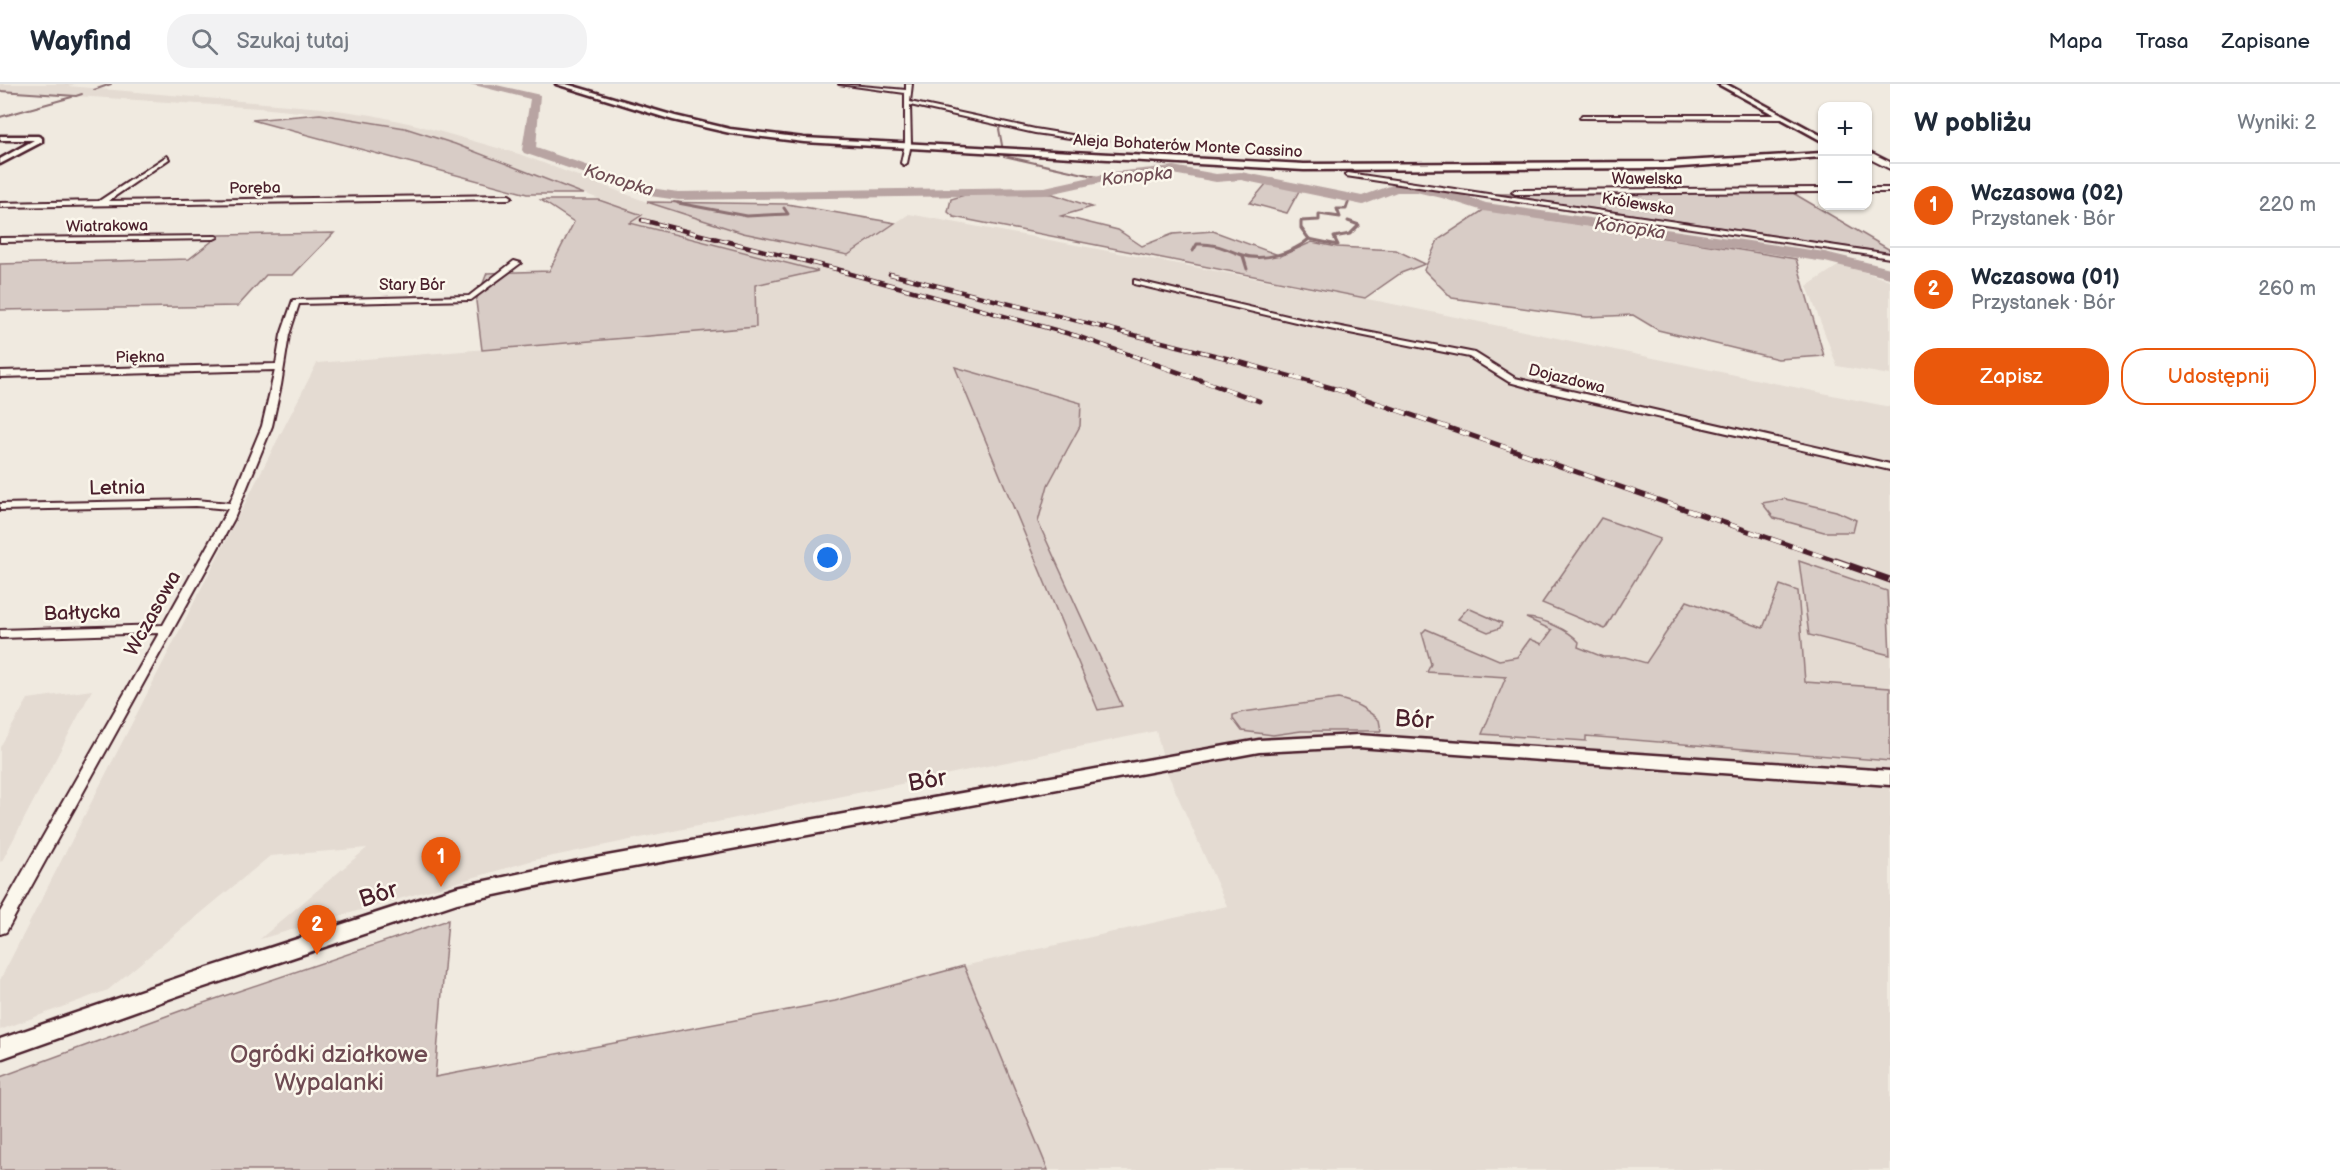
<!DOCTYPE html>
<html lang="pl">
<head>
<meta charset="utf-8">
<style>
	body { margin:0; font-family:"Balsamiq Sans",sans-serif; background:#f2f2f3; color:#1f2937 }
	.controls { position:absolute; right:18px; top:18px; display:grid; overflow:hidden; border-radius:12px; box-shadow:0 2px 4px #0004 }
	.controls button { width:54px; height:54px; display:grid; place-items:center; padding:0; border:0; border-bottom:2px solid #e0e1e3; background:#fff; color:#1f2937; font:30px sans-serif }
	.you { position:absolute; left:828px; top:474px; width:21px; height:21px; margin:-15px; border:4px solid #fff; border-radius:50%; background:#1a73e8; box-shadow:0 0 0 9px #1a73e833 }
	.badge { display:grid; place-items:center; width:39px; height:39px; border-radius:50%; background:#ea580c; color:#fff; font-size:20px; font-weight:700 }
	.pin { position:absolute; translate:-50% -50px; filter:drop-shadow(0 2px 3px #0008) }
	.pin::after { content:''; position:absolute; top:32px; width:21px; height:18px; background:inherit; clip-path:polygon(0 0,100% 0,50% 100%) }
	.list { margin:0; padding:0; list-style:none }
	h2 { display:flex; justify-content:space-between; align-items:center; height:78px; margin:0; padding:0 24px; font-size:26px }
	h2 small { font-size:20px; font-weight:400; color:#747a83 }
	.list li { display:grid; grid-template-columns:39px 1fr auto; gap:18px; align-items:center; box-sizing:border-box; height:84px; padding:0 24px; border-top:2px solid #e0e1e3 }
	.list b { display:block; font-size:22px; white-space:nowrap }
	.list p { margin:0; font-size:20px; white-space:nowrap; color:#747a83 }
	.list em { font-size:20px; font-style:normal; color:#747a83 }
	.actions { display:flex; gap:12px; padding:18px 24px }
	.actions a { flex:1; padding:14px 0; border:2px solid #ea580c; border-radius:24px; text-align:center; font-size:21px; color:#ea580c }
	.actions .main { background:#ea580c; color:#fff }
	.icon { flex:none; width:33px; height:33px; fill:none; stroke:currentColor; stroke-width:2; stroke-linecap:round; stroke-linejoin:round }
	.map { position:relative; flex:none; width:1890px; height:1086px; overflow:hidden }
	header { display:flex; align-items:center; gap:36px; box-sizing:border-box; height:84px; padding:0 30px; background:#fff; border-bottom:2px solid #e0e1e3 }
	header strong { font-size:28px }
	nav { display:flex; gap:33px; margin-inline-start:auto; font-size:21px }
	.search { width:420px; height:54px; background:#f2f2f3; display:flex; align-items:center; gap:15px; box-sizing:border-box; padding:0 21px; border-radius:24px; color:#747a83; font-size:22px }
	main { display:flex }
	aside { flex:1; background:#fff }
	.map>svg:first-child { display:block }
	.built { fill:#e4dbd2 }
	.green { fill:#d8ccc6; stroke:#917678; stroke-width:1.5 }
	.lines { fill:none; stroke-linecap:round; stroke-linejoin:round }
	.stream-far1 { stroke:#8c6f72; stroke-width:2 }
	.stream { stroke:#8c6f72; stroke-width:3 }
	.river { fill:#b8a4a2; fill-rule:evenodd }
	.minor-casing { stroke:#4a1f2b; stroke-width:4 }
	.tertiary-casing { stroke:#4a1f2b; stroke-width:5 }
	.secondary-casing { stroke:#4a1f2b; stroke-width:5 }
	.primary-casing { stroke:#4a1f2b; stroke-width:4 }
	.minor { fill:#fbf7ec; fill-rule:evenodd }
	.tertiary { fill:#fbf7ec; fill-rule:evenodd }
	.secondary { fill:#fbf7ec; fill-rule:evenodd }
	.primary { fill:#fbf7ec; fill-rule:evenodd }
	.rail-far2-casing { stroke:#4a1f2b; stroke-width:4.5 }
	.rail-far1-casing { stroke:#4a1f2b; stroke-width:5 }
	.rail-casing { stroke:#4a1f2b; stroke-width:7 }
	.rail-far2 { stroke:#fbf7ec; stroke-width:3; stroke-dasharray:8; stroke-linecap:butt }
	.rail-far1 { stroke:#fbf7ec; stroke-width:4; stroke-dasharray:11; stroke-linecap:butt }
	.rail { stroke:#fbf7ec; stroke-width:4.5; stroke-dasharray:14; stroke-linecap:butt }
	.labels { text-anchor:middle; stroke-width:5; stroke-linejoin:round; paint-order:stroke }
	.far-street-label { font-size:16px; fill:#4a1f2b; stroke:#fbf7ec }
	.far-water-label { font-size:18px; font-style:italic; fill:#704e55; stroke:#fbf7ec }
	.street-label { font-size:20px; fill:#4a1f2b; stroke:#fbf7ec }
	.near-street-label { font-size:24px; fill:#4a1f2b; stroke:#fbf7ec }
	.near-park-label { font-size:24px; fill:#6e4a52; stroke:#fbf7ec }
</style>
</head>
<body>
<header>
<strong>Wayfind</strong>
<div class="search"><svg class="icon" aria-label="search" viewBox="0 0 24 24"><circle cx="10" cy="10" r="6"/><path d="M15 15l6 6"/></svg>Szukaj tutaj</div>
<nav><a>Mapa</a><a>Trasa</a><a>Zapisane</a></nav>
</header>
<main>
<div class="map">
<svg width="1890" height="1086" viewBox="0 0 1890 1086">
	<rect width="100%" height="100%" fill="#f0eae0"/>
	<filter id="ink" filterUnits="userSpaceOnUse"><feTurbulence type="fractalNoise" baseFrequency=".0167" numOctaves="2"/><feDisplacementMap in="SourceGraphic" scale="12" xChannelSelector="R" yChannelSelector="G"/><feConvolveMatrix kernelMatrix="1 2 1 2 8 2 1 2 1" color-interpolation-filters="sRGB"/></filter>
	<g filter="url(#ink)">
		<g class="built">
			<path d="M0,0H75L68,2L322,24L372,31L417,41L519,70L647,118L743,149L848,171L909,130L1383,218L1890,323V1086H1048L964,882L1227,822L1167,688L1156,647L534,776L260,855L367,764L270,772L108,906L0,946V896L317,279L755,243V201L816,187L629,138L641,131L455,60L405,44L320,30L259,24L0,7Z"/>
			<path d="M1841,180L1890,197V291L1837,282L1807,202Z"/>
			<path d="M92,606L2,777L0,778V663L28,615Z"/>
		</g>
		<g class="green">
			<path d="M320,30L405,44L455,60L584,110H527L252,36Z"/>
			<path d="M1266,100L1300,105L1287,129L1250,119Z"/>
			<path d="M982,106L1053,110L1092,123L1061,132L1118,146L1142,162L1173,150L1213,147L1281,172L1312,158L1337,163L1396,166L1425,180L1401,189L1365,214L954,133L948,128L951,115Z"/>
			<path d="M1793,109L1890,166V169L1496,110Z"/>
			<path d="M541,116H599L642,131L630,139L818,187L755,201L756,243L482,266L476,217L487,189L549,187L574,138Z"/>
			<path d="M647,118L787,120L895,139L848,171L743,149Z"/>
			<path d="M1485,125L1796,175L1824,272L1778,275L1658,246L1633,231L1587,233L1452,214L1424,186L1438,156Z"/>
			<path d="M334,149L293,191H266L238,222L0,226V180L189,175L220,151Z"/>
			<path d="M955,283L1081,319L1080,342L1048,401L1038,438L1122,622L1098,626Z"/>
			<path d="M1785,415L1836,427L1856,436L1853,448H1824L1774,434L1762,419Z"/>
			<path d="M1601,434L1660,455L1605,545L1542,519Z"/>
			<path d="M1799,477L1887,507L1890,571L1809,551Z"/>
			<path d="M1780,501L1798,507L1805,598L1890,604V677L1586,652V657L1482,650L1506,593L1427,588L1431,580L1422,549L1426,545L1499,576L1517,573L1530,555L1542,560L1552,546L1526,534C1542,534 1569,546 1579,558L1578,563L1603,573H1625L1646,579L1687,517L1763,544Z"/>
			<path d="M1468,524L1502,539L1500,544L1488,548L1458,535Z"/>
			<path d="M1338,615C1355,618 1366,625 1379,636L1381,647H1301L1273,651L1242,647L1233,635V631L1243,628Z"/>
			<path d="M448,836L435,993L835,917L964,882L1048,1086H0V993L180,927Z"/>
		</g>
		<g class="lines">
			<g class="stream-far1">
				<path d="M94,6L111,0"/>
				<path d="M0,7L76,12L82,10"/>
				<path d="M0,33L72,13"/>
				<path d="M1001,42L999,45L1004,72L1102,94"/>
				<path d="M674,118L685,120"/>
				<path d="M1348,120L1349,116"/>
			</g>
			<g class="stream">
				<path d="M678,119L747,132L788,130L784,124"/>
				<path d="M1309,155L1338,161L1334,153L1350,150L1359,141L1348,137"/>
				<path d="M1193,167L1197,160C1216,159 1225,165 1242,171C1263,178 1293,169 1309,155L1301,144V137L1319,136V130L1340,133L1337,125H1346L1348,119"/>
				<path d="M1243,172L1247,185"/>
			</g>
			<path class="river" d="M470,0H492L540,11L536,64L657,105L678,108L1045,103L1113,88L1173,82L1216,90L1241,88L1362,112L1395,100H1416L1451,107L1486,119L1825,168L1890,184V194L1825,178L1483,127L1442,114L1416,108H1397L1363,121L1241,96L1216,98L1173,90L1113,96L1045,111L678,116L650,112L524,69L522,66L530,15Z"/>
			<defs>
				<g id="minor">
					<path d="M839,0L906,6V0H912L910,18L1035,45L1108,57L1105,59L1035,49L910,21L911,60L907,79L904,81L901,79L905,60V9Z"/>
					<path d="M1582,31H1780L1783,33L1780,35L1580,34Z"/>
					<path d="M167,72L169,75L108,117L509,111L512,113L509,115L0,123V119L99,117Z"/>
					<path d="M1348,89L1890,170V174L1346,92L1345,91Z"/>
					<path d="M1822,104V108L1515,110L1512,108L1515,106Z"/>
					<rect x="1868" y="104" width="22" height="4"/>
					<path d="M216,152L218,153L214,155L0,158V154Z"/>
					<path d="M514,177L521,179L471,216L299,220L289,251L281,301L272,342L234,435L6,848L0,850V828L159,549L0,554V546L163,541L228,425L196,422L0,426V420L196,416L230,419L262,342L275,286L0,293V287L276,280L281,251L293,216L469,212Z"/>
					<path d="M1134,196L1300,235L1475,269L1515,294L1890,380V386L1538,306L1509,298L1469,273L1300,239L1134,200Z"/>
				</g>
				<g id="tertiary">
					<path d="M1718,0H1726L1822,52V57Z"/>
					<path d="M0,52H38L42,54V58L0,80V75L34,56H0Z"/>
					<path d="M1358,651L1890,687V701L1358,663L1259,668L579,793L457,819L183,910L0,975V955L183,892L457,803L579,777L1259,656Z"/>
				</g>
				<path id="secondary" d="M556,0H566L675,32L730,45L804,54L1304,80L1668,78L1822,69V73L1668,84L1304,86L804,58L730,49L673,36Z"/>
				<path id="primary" d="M1868,67L1890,78V85L1868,74Z"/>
			</defs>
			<use href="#minor" class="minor-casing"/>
			<use href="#tertiary" class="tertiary-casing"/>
			<use href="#secondary" class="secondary-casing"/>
			<use href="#primary" class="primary-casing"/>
			<use href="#minor" class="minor"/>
			<use href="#tertiary" class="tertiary"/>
			<use href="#secondary" class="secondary"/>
			<use href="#primary" class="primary"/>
			<defs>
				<g id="rail-far2">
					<path d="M642,136L848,188"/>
					<path d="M840,187L1077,252L1145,276"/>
					<path d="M890,190L1234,276"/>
				</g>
				<g id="rail-far1">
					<path d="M1141,275L1259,317"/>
					<path d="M1228,275L1339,306L1841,479"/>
				</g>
				<path id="rail" d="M1836,477L1890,496"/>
			</defs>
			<use href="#rail-far2" class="rail-far2-casing"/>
			<use href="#rail-far1" class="rail-far1-casing"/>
			<use href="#rail" class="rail-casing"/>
			<use href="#rail-far2" class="rail-far2"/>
			<use href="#rail-far1" class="rail-far1"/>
			<use href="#rail" class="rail"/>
		</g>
	</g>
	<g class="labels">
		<g class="far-street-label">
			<text transform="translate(1188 61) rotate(3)" y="6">Aleja Bohaterów Monte Cassino</text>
			<text x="1647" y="100">Wawelska</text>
			<text transform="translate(255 103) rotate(-1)" y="6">Poręba</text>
			<text transform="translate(1638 119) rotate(9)" y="6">Królewska</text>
			<text transform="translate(107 141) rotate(-1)" y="6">Wiatrakowa</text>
			<text x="412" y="206">Stary Bór</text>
			<text transform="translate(140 272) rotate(-1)" y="6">Piękna</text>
			<text transform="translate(1567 294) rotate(14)" y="6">Dojazdowa</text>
		</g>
		<g class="far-water-label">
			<text transform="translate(1137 92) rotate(-6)" y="6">Konopka</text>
			<text transform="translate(619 96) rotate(17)" y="6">Konopka</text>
			<text transform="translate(1630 144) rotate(8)" y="6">Konopka</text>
		</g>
		<g class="street-label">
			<text transform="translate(117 403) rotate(-1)" y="7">Letnia</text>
			<text transform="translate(82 528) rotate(-2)" y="7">Bałtycka</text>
			<text transform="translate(152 529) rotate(-61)" y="7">Wczasowa</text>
		</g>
		<g class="near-street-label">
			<text transform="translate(1414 635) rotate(4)" y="8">Bór</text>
			<text transform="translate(927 696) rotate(-10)" y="8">Bór</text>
			<text transform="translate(378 810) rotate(-18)" y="8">Bór</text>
		</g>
		<g class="near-park-label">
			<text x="329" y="978">Ogródki działkowe<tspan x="329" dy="28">Wypalanki</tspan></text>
		</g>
	</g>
</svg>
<div class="controls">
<button>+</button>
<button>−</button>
</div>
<div class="you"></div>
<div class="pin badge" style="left:441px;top:803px">1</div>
<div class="pin badge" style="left:317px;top:871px">2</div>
</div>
<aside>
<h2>W pobliżu<small>Wyniki: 2</small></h2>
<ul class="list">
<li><span class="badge">1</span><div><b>Wczasowa (02)</b><p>Przystanek · Bór</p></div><em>220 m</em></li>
<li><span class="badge">2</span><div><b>Wczasowa (01)</b><p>Przystanek · Bór</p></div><em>260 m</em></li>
</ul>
<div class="actions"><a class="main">Zapisz</a><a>Udostępnij</a></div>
</aside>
</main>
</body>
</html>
